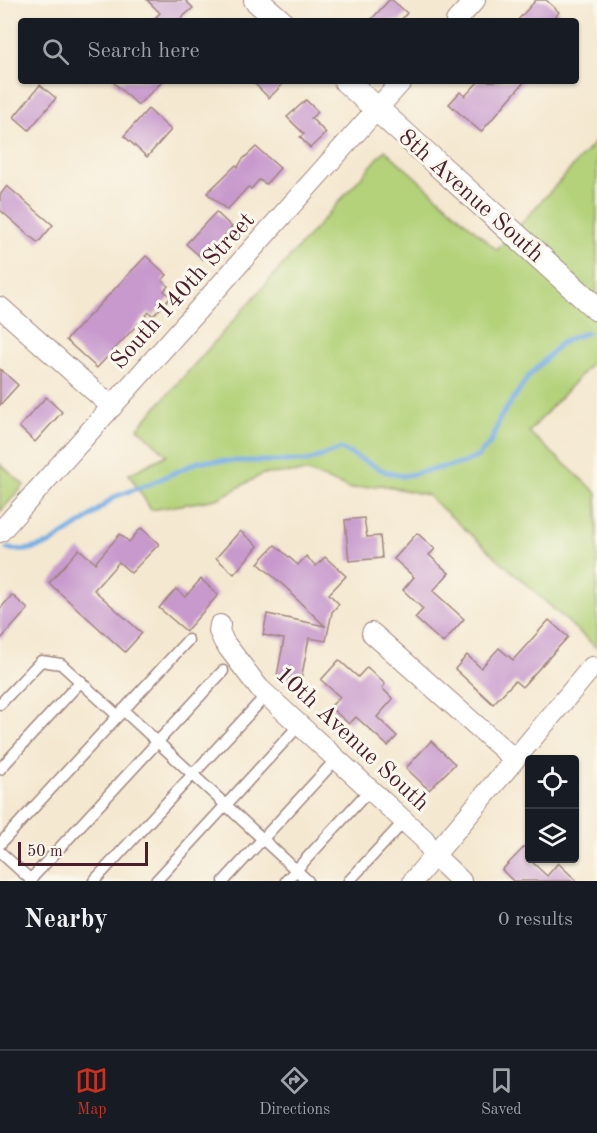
<!DOCTYPE html>
<html lang="en">
<head>
<meta charset="utf-8">
<style>
	body { margin:0; font-family:"Old Standard TT",serif; background:#20242c; color:#f1f3f6 }
	.controls { position:absolute; right:18px; bottom:18px; display:grid; overflow:hidden; border-radius:6px; box-shadow:0 2px 4px #0004 }
	.controls button { width:54px; height:54px; display:grid; place-items:center; padding:0; border:0; border-bottom:2px solid #363941; background:#171b24; color:#f1f3f6; font:30px sans-serif }
	.scale { position:absolute; left:18px; bottom:15px; width:130px; box-sizing:border-box; padding-left:6px; border:3px solid #4a1f2b; border-top:0; font-size:16px; line-height:21px; white-space:nowrap; color:#4a1f2b; -webkit-text-stroke:4px #fbf7ec; paint-order:stroke }
	.list { margin:0; padding:0; list-style:none }
	h2 { display:flex; justify-content:space-between; align-items:center; height:78px; margin:0; padding:0 24px; font-size:26px }
	h2 small { font-size:20px; font-weight:400; color:#9ea1a6 }
	.icon { flex:none; width:33px; height:33px; fill:none; stroke:currentColor; stroke-width:2; stroke-linecap:round; stroke-linejoin:round }
	.map { position:relative; flex:none; width:597px; height:881px; overflow:hidden }
	.search { position:absolute; background:#171b24; box-shadow:0 2px 4px #0004; left:18px; right:18px; top:18px; height:66px; display:flex; align-items:center; gap:15px; box-sizing:border-box; padding:0 21px; border-radius:6px; color:#9ea1a6; font-size:22px }
	.sheet { height:168px; background:#171b24 }
	nav { display:flex; justify-content:space-around; align-items:center; box-sizing:border-box; height:84px; border-top:2px solid #363941; background:#171b24; font-size:16px; color:#9ea1a6 }
	nav a { display:grid; justify-items:center; gap:3px }
	nav .on { color:#c8321e }
	.map>svg:first-child { display:block }
	.green { fill:#b3d279; stroke:#7e7852; stroke-width:1.5 }
	.lines { fill:none; stroke-linecap:round; stroke-linejoin:round }
	.stream { stroke:#77ade5; stroke-width:5 }
	.building { fill:#c799cd }
	.service-casing { stroke:#9f847e; stroke-width:13 }
	.minor-casing { stroke:#9f847e; stroke-width:22 }
	.tertiary-casing { stroke:#9f847e; stroke-width:26 }
	.service { stroke:#fff; stroke-width:10 }
	.minor { stroke:#fff; stroke-width:20 }
	.tertiary { stroke:#fff; stroke-width:24 }
	.labels { text-anchor:middle; stroke-width:6; stroke-linejoin:round; paint-order:stroke }
	.street-label { font-size:24px; fill:#4a1f2b; stroke:#fbf7ec }
</style>
</head>
<body>
<div class="map">
<svg width="597" height="881" viewBox="0 0 597 881">
	<rect width="100%" height="100%" fill="#fbf7ec"/>
	<filter id="ink" filterUnits="userSpaceOnUse"><feTurbulence type="fractalNoise" baseFrequency=".0167" numOctaves="2"/><feDisplacementMap in="SourceGraphic" scale="12" xChannelSelector="R" yChannelSelector="G"/><feConvolveMatrix kernelMatrix="1 2 1 2 8 2 1 2 1" color-interpolation-filters="sRGB"/></filter>
	<filter id="wash" filterUnits="userSpaceOnUse"><feTurbulence type="fractalNoise" baseFrequency=".008" numOctaves="4" result="noise"/><feDisplacementMap in="SourceGraphic" scale="24" xChannelSelector="R" yChannelSelector="G"/><feGaussianBlur stdDeviation="1.35" result="paint"/><feColorMatrix in="noise" values="0 0 0 0 0 0 0 0 0 0 0 0 0 0 0 0 0 1.4 0 .05"/><feComposite in="paint" operator="in"/></filter>
	<g filter="url(#wash)">
		<rect width="100%" height="100%" fill="#f4e8d0"/>
		<g class="green">
			<path d="M597,140V357L529,432L597,493V648L427,495L381,485L351,489L308,472L263,474L217,499L151,510L129,474L167,455L138,428L385,150L497,250Z"/>
			<path d="M0,464L24,485L0,512Z"/>
		</g>
		<g class="lines">
			<path class="stream" d="M7,549L26,550L49,544L86,520L114,497L152,483L200,461H308L341,449L386,472L403,476L463,463L477,457L491,442L500,418L529,376L560,344L573,337L587,333"/>
		</g>
		<g id="blocks">
			<g class="building">
				<path d="M147,0H185L193,8L178,21H152L160,13Z"/>
				<path d="M389,0H392L407,13L400,21H370Z"/>
				<path d="M536,0H546L559,12L552,21H517Z"/>
				<path d="M112,81H163L138,105Z"/>
				<path d="M252,81H286L269,98Z"/>
				<path d="M479,81H525L481,132L449,104L460,92L465,96Z"/>
				<path d="M40,85L56,98L29,130L14,117Z"/>
				<path d="M306,100L318,112L311,118L326,133L310,148L300,137L304,134L287,117Z"/>
				<path d="M148,109L171,130L147,157L124,136Z"/>
				<path d="M256,147L280,168L266,184L259,180L251,189L248,187L227,210L207,193L236,165L238,167L242,160Z"/>
				<path d="M7,186L53,225L38,243L0,210V195Z"/>
				<path d="M216,212L232,227L203,259L186,244Z"/>
				<path d="M146,256L167,275L162,280L168,286L164,291L171,297L153,316L149,312L97,368L66,340Z"/>
				<path d="M0,369L18,385L0,405Z"/>
				<path d="M46,397L62,412L35,442L19,427Z"/>
				<path d="M364,518L367,537L380,536L382,558L349,561L345,520Z"/>
				<path d="M141,528L159,544L131,573L119,562L94,590L142,633L125,652L49,583L79,549L95,563L120,534L129,542Z"/>
				<path d="M240,531L258,546L234,574L216,558Z"/>
				<path d="M417,533L435,549L429,555L449,573L433,591L464,619L443,643L415,618L423,609L403,590L414,577L394,559Z"/>
				<path d="M275,545L298,565L306,556L316,566L325,557L346,576L329,594L339,604L332,612L326,641L309,638L301,680L277,676L284,639L263,635L267,614L325,626L291,594L292,593L258,563Z"/>
				<path d="M201,579L218,595L186,631L159,608L176,589L185,597Z"/>
				<path d="M12,595L28,609L0,640V609Z"/>
				<path d="M549,620L568,637L522,687L515,681L493,704L455,669L467,655L481,668L499,648L513,660Z"/>
				<path d="M339,660L358,677L367,667L385,684L382,688L393,699L377,717L397,736L388,746L356,717L349,724L330,707L340,697L321,680Z"/>
				<path d="M431,741L455,764L429,790L406,768Z"/>
				<path d="M530,841V860L547,876L558,863L577,881H513L502,870Z"/>
			</g>
		</g>
	</g>
	<g filter="url(#ink)">
		<use href="#blocks" fill-opacity="0" stroke="#9f847e" stroke-width="1.5"/>
		<g class="lines">
			<defs>
				<g id="service">
					<path d="M0,704L41,661L61,664L118,716"/>
					<path d="M123,710L308,881"/>
					<path d="M0,769L81,681"/>
					<path d="M0,844L188,640"/>
					<path d="M0,852L32,881"/>
					<path d="M30,880L223,671"/>
					<path d="M94,881L259,703"/>
					<path d="M156,881L292,733"/>
					<path d="M224,881L329,767"/>
					<path d="M286,881L363,797"/>
					<path d="M349,881L398,828"/>
				</g>
				<g id="minor">
					<path d="M456,21L475,0"/>
					<path d="M0,307L112,407"/>
					<path d="M0,532L402,81"/>
					<path d="M220,625L219,631L224,642L259,688L424,839L435,856L461,881"/>
					<path d="M372,633L514,759"/>
					<path d="M413,881L592,667"/>
				</g>
				<g id="tertiary">
					<path d="M256,0L280,21"/>
					<path d="M346,81L597,309"/>
				</g>
			</defs>
			<use href="#service" class="service-casing"/>
			<use href="#minor" class="minor-casing"/>
			<use href="#tertiary" class="tertiary-casing"/>
			<use href="#service" class="service"/>
			<use href="#minor" class="minor"/>
			<use href="#tertiary" class="tertiary"/>
		</g>
	</g>
	<g class="labels">
		<g class="street-label">
			<text transform="translate(472 195) rotate(42)" y="8">8th Avenue South</text>
			<text transform="translate(182 290) rotate(-48)" y="8">South 140th Street</text>
			<text transform="translate(353 738) rotate(43)" y="8">10th Avenue South</text>
		</g>
	</g>
</svg>
<div class="controls">
<button><svg class="icon" aria-label="locate" viewBox="0 0 24 24"><circle cx="12" cy="12" r="6"/><path d="M12 2v4M12 18v4M2 12h4M18 12h4"/></svg></button>
<button><svg class="icon" aria-label="layers" viewBox="0 0 24 24"><path d="M12 4l9 5-9 5-9-5zM3 14l9 5 9-5"/></svg></button>
</div>
<div class="scale">50 m</div>
<div class="search"><svg class="icon" aria-label="search" viewBox="0 0 24 24"><circle cx="10" cy="10" r="6"/><path d="M15 15l6 6"/></svg>Search here</div>
</div>
<section class="sheet">
<h2>Nearby<small>0 results</small></h2>
<ul class="list">
</ul>
</section>
<nav>
<a class="on"><svg class="icon" aria-label="map" viewBox="0 0 24 24"><path d="M3 6l6-2 6 2 6-2v14l-6 2-6-2-6 2zM9 4v14M15 6v14"/></svg>Map</a>
<a><svg class="icon" aria-label="directions" viewBox="0 0 24 24"><path d="M12 3l9 9-9 9-9-9zM9 14v-3h6M13 9l2 2-2 2"/></svg>Directions</a>
<a><svg class="icon" aria-label="saved" viewBox="0 0 24 24"><path d="M7 4h10v16l-5-4-5 4z"/></svg>Saved</a>
</nav>
</body>
</html>
